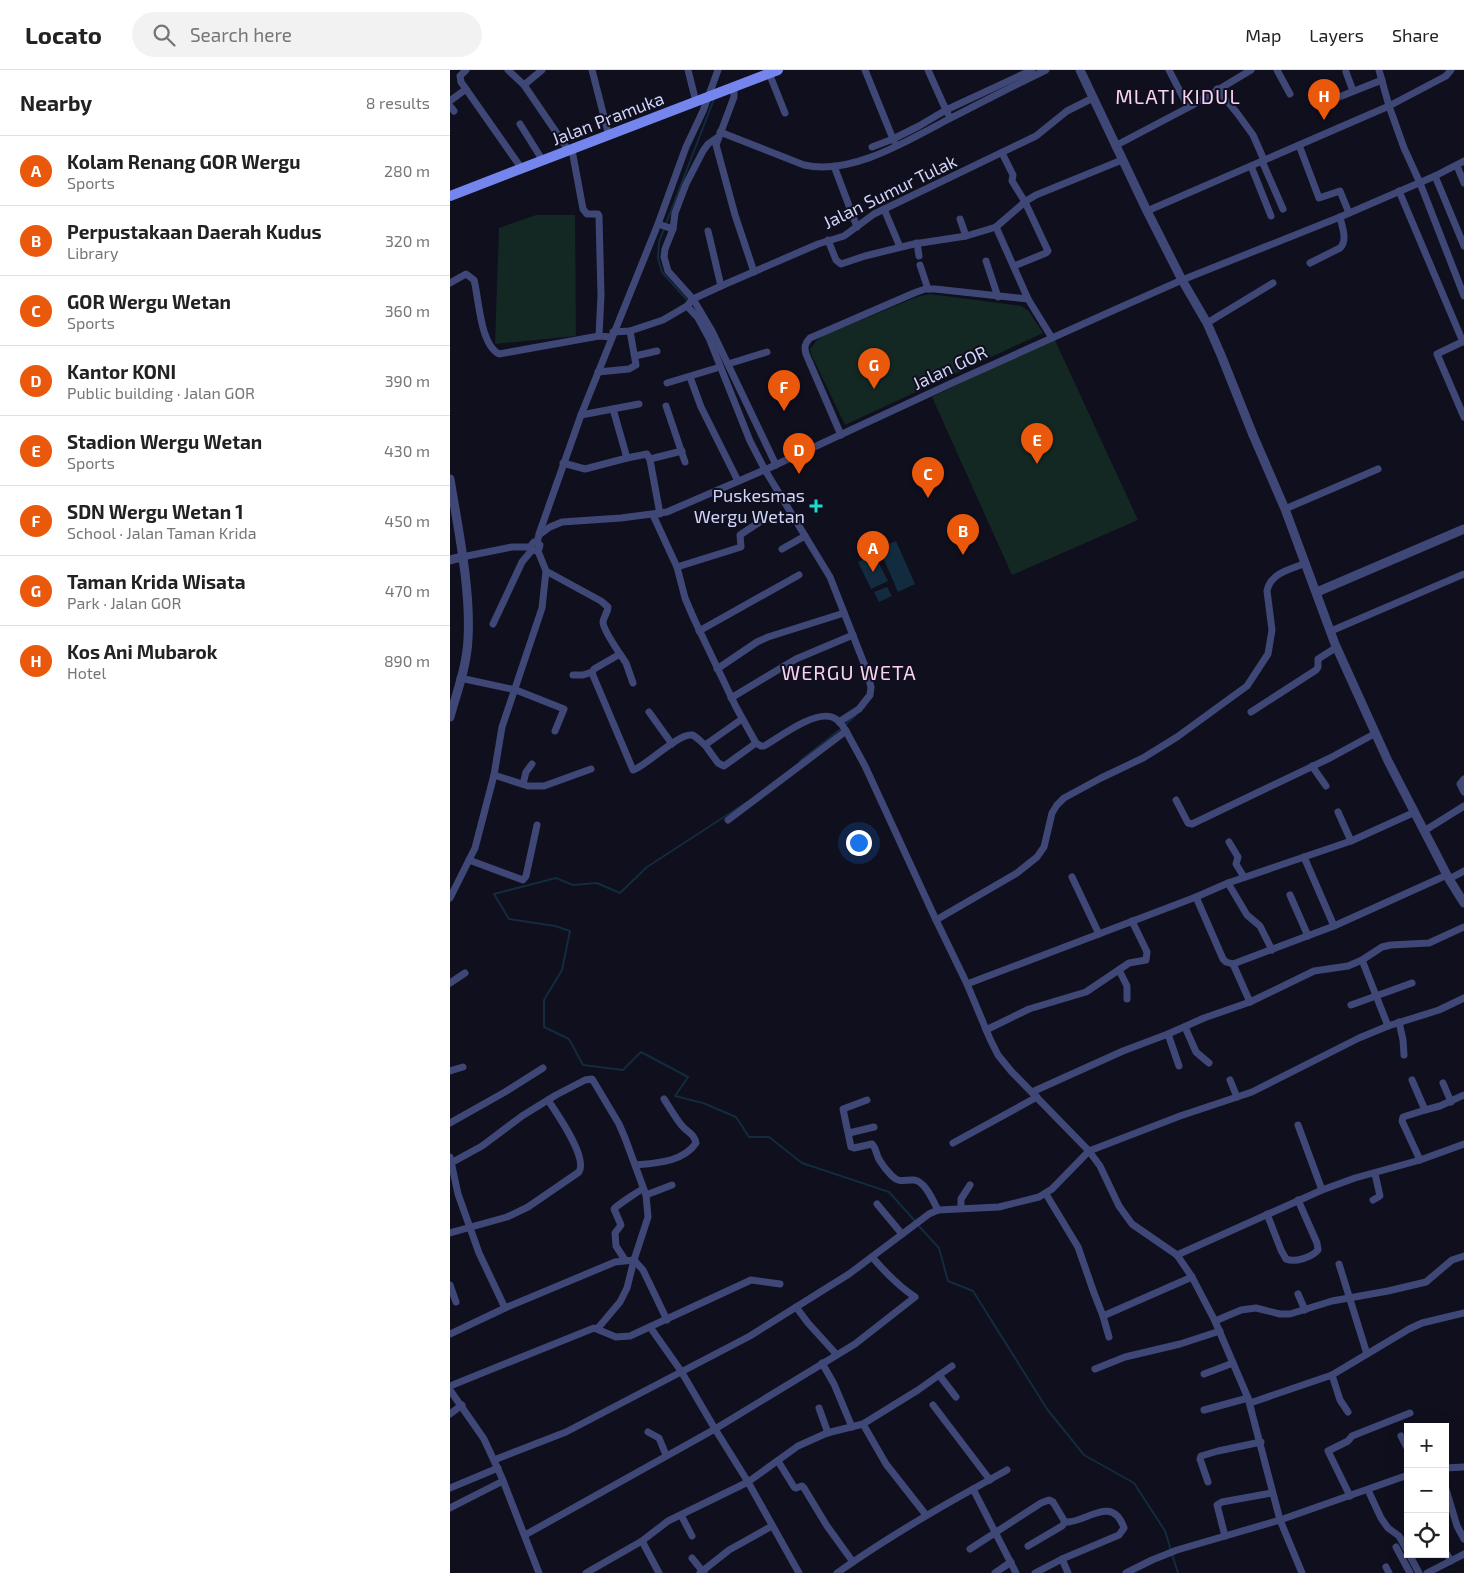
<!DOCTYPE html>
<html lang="en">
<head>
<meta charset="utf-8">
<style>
	body { margin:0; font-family:"Exo 2",sans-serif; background:#f2f2f2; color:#222 }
	.controls { position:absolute; right:15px; bottom:15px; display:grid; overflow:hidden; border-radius:0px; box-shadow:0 5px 20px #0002 }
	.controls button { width:45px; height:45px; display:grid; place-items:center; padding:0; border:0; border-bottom:1px solid #e0e0e0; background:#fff; color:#222; font:25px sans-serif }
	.you { position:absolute; left:408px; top:772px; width:18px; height:18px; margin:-12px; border:4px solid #fff; border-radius:50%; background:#1a73e8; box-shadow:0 0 0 8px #1a73e833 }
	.badge { display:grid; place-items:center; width:32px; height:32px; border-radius:50%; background:#ea580c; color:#fff; font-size:16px; font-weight:700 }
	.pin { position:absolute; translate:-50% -41px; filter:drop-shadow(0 1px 2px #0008) }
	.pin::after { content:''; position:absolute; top:26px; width:18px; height:15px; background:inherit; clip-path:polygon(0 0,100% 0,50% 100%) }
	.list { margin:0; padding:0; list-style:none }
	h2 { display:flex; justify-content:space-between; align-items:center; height:65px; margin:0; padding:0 20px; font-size:21px }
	h2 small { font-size:16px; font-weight:400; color:#767676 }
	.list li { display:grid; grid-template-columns:32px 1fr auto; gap:15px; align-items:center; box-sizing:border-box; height:70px; padding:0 20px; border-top:1px solid #e0e0e0 }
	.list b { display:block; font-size:19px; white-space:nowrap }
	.list p { margin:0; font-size:16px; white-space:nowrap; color:#767676 }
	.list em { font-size:16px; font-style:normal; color:#767676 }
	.icon { flex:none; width:28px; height:28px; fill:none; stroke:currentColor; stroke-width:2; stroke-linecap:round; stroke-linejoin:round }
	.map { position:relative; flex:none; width:1014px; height:1503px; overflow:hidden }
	header { display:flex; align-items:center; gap:30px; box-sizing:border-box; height:70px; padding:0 25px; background:#fff; border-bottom:1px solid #e0e0e0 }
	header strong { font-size:24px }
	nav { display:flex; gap:28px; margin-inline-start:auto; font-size:18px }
	.search { width:350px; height:45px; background:#f2f2f2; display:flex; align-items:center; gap:12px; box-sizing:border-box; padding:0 18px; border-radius:28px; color:#767676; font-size:19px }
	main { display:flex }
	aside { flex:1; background:#fff }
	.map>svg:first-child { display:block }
	.green { fill:#132723 }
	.water { fill:#132b3e }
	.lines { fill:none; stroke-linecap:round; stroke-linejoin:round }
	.stream { stroke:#132b3e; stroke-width:2 }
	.minor { stroke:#3f4777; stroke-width:7 }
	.tertiary { stroke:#3f4777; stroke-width:9 }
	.secondary { stroke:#7486ee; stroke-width:10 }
	.poi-dot { fill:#1bdbce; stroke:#0f0f1e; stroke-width:2 }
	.labels { text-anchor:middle; stroke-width:4; stroke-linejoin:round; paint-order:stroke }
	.street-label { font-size:18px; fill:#d1d4f9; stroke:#0f0f1e }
	.poi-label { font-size:18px; fill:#d1d4f9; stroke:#0f0f1e; text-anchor:end }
	.quarter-label { font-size:20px; letter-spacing:1px; fill:#fad3f2; stroke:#0f0f1e }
</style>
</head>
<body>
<header>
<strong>Locato</strong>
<div class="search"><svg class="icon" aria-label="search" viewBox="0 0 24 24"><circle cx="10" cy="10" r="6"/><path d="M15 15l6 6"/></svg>Search here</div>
<nav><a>Map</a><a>Layers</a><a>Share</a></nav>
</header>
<main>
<aside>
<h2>Nearby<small>8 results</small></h2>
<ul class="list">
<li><span class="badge">A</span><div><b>Kolam Renang GOR Wergu</b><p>Sports</p></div><em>280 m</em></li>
<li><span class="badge">B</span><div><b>Perpustakaan Daerah Kudus</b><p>Library</p></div><em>320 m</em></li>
<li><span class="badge">C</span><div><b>GOR Wergu Wetan</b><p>Sports</p></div><em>360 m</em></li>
<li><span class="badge">D</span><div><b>Kantor KONI</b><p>Public building · Jalan GOR</p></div><em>390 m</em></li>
<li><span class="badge">E</span><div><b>Stadion Wergu Wetan</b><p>Sports</p></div><em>430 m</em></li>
<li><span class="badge">F</span><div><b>SDN Wergu Wetan 1</b><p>School · Jalan Taman Krida</p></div><em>450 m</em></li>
<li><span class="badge">G</span><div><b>Taman Krida Wisata</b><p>Park · Jalan GOR</p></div><em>470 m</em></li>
<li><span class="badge">H</span><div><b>Kos Ani Mubarok</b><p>Hotel</p></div><em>890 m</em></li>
</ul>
</aside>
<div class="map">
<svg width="1014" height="1503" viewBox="0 0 1014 1503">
	<rect width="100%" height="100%" fill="#0f0f1e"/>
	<g class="green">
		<path d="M86,145H125L126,266L45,274L49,158Z"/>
		<path d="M480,224L571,236L578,240L593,263L395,355L361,284L360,279L367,270L375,265L467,227Z"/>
		<path d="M604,268L688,450L562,505L482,327Z"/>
	</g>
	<g class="water">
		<path d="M446,471L465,514L448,522L429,478Z"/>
		<path d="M424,484L438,511L421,519L408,492Z"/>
		<path d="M437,517L442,526L429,532L424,522Z"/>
	</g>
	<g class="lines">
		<g class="stream">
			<path d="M238,231L212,202L208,188L209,172L264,29"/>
			<path d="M395,655L406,645"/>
			<path d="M350,691L392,658"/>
			<path d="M297,732L197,797L170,823L147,813L123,815L106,808L44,824L59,849L105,856L120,861L112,900L94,930V957L119,969L133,995L173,1000L191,982L238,1007L225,1026L253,1033L286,1047L299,1067H319L352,1093L439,1122L465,1151"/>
			<path d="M468,1155L489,1178L498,1211L523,1221L597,1339L634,1385L684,1413L715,1461L721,1480"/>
			<path d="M722,1484L728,1503"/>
		</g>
		<g class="minor">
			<path d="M16,0L10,6L11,12L72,99"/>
			<path d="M58,0L74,15L119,81"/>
			<path d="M142,0L159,66"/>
			<path d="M238,0L246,32"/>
			<path d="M415,0L443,69L422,77"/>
			<path d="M478,0L496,40L582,0"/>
			<path d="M719,0L738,37"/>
			<path d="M827,0L840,24"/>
			<path d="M929,0L939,36L954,78L970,113L1014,226"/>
			<path d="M896,2L903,21"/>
			<path d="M319,3L335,43"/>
			<path d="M74,15L92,0"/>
			<path d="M284,17V27L266,75L285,145L304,202"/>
			<path d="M767,19L787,43L803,65L814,90"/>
			<path d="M0,31L16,19"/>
			<path d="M874,33L932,10"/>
			<path d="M0,36L4,41"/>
			<path d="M70,54L93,91"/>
			<path d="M270,62L354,95C400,106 457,71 497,50C530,33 563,16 596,0"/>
			<path d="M268,67L258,74L253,81L236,114L225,143L223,159L215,179L214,187L218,201L243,229L262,261L326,395"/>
			<path d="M444,71L443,69L469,56L496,40L498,44"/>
			<path d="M849,75L869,128L890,121L899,143"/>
			<path d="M665,76L741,36L801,0"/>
			<path d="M122,80L133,139L137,144H148L149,146L151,225L149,266L161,267"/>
			<path d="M552,83L563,105L562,111L575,132L598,181L596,183L564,196"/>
			<path d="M812,91L833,139"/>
			<path d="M384,96L407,157"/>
			<path d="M801,96L821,146"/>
			<path d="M1007,96L1014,113"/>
			<path d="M985,106L1014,176"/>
			<path d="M949,121L1013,272"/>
			<path d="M434,139L450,177"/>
			<path d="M697,141L939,36L996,6L1001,0"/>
			<path d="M510,149L516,166"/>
			<path d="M208,154L223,159"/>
			<path d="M546,157L578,229"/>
			<path d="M258,161L271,216"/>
			<path d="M378,170L386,190L391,194L415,186L464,174L516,166L533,161L546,157L576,131L586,125L672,90"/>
			<path d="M467,173L469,186"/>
			<path d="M536,191L548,227"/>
			<path d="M860,193L890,178C898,170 892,157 890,147"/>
			<path d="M470,195L478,219"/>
			<path d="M0,213L16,204L24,210C29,229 30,274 49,284L149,266"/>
			<path d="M237,236L248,248L259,268L300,371L315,400L380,507L415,596L421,617L420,625L409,639L389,652"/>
			<path d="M757,253L823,213"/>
			<path d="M163,262L180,261L213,250L237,236L243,229L271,216L368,174L394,166L424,144L586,66L617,41L643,28"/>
			<path d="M1014,271L987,284L1014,347"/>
			<path d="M185,286L207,281"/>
			<path d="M278,294L317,282"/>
			<path d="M148,302L179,299L186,295L180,261"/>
			<path d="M240,307L251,337L288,411"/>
			<path d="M217,313L270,297"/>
			<path d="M216,336L235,392"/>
			<path d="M163,339L177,388"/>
			<path d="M131,345L189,334"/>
			<path d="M391,365L356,284C354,277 355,273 360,268L464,223L475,219H485L578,229L602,268"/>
			<path d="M200,389L232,381"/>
			<path d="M113,393L135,399L177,388L197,384L200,390L210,444"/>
			<path d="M835,439L928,399"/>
			<path d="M203,445L227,497L235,528L244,549L286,637L306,673L311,676H314C330,667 363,641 382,647C388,649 393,656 396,661L278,750"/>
			<path d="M89,464L131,345L208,154L236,77L253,41L268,0"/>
			<path d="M87,472L89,465L100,457L112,452L171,448L217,442L319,398L502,313L662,241L732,210L890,147L985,106L1014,91"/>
			<path d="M332,479L355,466"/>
			<path d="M12,487L62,477H80L86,481L89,479L90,475L87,472H84L80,477"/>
			<path d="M856,493C841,499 820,503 817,521L822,560L818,584L797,616L727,667L693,688L651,708L614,728L607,735L602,743L594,777L587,787L567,803L486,850L517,914L746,827L778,813L901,771L965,742"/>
			<path d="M227,497L291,477L290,465L311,451"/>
			<path d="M96,501L151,531L158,537C158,542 154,546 153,552C153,559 166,578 170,584L144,599L142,603L183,700C195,697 228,663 242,665C246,666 251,672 255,675L292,649"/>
			<path d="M43,554L72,492L82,480"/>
			<path d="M249,561L349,505"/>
			<path d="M881,561L1014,504"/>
			<path d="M170,584L176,593L183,613"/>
			<path d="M267,599L307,572L318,567L394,543"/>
			<path d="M123,605H133L142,602"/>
			<path d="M10,608L66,620L114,639L105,661"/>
			<path d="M281,628L346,589L403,565"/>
			<path d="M199,642L222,674"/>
			<path d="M801,642L866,600L868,597V589L887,577"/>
			<path d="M396,661L415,696L486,850"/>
			<path d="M255,675L268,693L274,696L306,673"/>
			<path d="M862,696L876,716"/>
			<path d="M44,705L78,716H94L141,699"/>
			<path d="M1014,709L1010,714L1014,722"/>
			<path d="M73,714L76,702L82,694"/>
			<path d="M726,730L738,753L742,754L880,688L926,663"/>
			<path d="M888,742L901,771"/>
			<path d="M974,761L1014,736"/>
			<path d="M779,772L788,787L786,794L794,807"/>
			<path d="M854,787L884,856"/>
			<path d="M19,790L73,810L76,806L87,755"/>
			<path d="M622,807L649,864"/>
			<path d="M999,809L1014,801"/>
			<path d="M778,813L797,845L810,856L822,880"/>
			<path d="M840,825L858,866"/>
			<path d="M746,827L773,889L776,892L783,894L884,856L997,805"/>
			<path d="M0,828L25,778L44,705L52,657L92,538L96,501L88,481"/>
			<path d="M912,890L938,956"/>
			<path d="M783,894L800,932"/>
			<path d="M669,900L677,916V929"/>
			<path d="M0,913L15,903"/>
			<path d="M517,914L540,969L548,985L561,1001L639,1081L650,1096L669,1136L682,1154L727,1185L742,1207L765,1251L798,1328L830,1450L852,1503"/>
			<path d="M901,935L962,913"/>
			<path d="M949,952L953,970L954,985"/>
			<path d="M735,957L746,982L759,993"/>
			<path d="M536,960L579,939L636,922L679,893L696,890L697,882L682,851"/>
			<path d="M718,964L729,996"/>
			<path d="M0,1001L13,997"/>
			<path d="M780,1010L787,1027"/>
			<path d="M962,1010L975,1040L953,1047L952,1051L970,1090"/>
			<path d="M993,1013L1001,1032"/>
			<path d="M582,1022L673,981L718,964L754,948L800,932L864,901L898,896L912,890L932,877L941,875L979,873L1014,857"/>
			<path d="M417,1030L393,1039L401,1077L404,1078L422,1074C427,1079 426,1086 430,1091C433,1096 438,1102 442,1106C450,1114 455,1109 464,1110C475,1111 483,1131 488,1140"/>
			<path d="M975,1040L990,1036L1014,1025"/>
			<path d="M0,1053L55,1022L93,998"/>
			<path d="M848,1055L872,1120"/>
			<path d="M399,1063L424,1057"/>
			<path d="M503,1073L587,1027"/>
			<path d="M0,1087L8,1124L29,1183L55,1238"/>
			<path d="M1,1093L32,1076L72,1046L106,1025L135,1010L142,1009L144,1012L169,1054L175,1068L196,1125L198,1147L184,1190L177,1218L170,1232L148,1258"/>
			<path d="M186,1095C207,1093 233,1092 246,1073C244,1064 239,1063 233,1057C226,1049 220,1038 214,1029"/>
			<path d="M596,1124L628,1177L644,1223L653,1246L659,1267"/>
			<path d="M196,1125L222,1115"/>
			<path d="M923,1130L930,1126L925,1104"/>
			<path d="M427,1134L452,1164"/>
			<path d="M511,1138V1129L520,1115"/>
			<path d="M817,1144L831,1180L836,1189C845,1193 862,1187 868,1180L867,1173L848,1130"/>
			<path d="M0,1163L57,1147L78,1137L129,1102C138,1087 107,1044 98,1030"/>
			<path d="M727,1185L872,1120L905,1108L970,1090L1014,1074"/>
			<path d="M175,1190L166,1176L165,1163L171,1155L164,1139C166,1136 190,1120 193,1119"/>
			<path d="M889,1194L917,1284"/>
			<path d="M0,1215L6,1232"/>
			<path d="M848,1224L855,1240"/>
			<path d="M346,1237L358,1253L387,1285"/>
			<path d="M653,1246L742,1207"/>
			<path d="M765,1251L791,1240L806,1238L830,1244H840L882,1231L938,1221L976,1212L1002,1190L1014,1186"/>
			<path d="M200,1257L231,1301L265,1359L298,1412L349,1503"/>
			<path d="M0,1264L55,1238L165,1192L184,1190L193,1200L217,1250"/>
			<path d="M372,1293L384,1314L402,1357"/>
			<path d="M645,1299L675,1287L730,1274L770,1261"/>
			<path d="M754,1304L783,1293"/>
			<path d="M489,1305L506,1327"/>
			<path d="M882,1305L890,1330L898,1342"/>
			<path d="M0,1316L144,1258L166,1267L180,1266L301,1210L330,1214"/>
			<path d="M0,1320L34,1369L52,1408L89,1503"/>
			<path d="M800,1333L882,1305L959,1259L972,1253L1014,1243"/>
			<path d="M483,1335L540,1410"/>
			<path d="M369,1338L378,1363"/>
			<path d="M754,1340L798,1328"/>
			<path d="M0,1344L12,1335"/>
			<path d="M413,1354L436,1394L476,1445"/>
			<path d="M198,1362L209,1368L216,1385"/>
			<path d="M951,1366L958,1380"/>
			<path d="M44,1390L116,1362L300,1266L399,1204L479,1144L488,1140L549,1137L589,1127L602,1119L639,1081L730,1046L802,1022L909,968L938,956L989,940L1014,928"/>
			<path d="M328,1391L344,1417L346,1418L352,1416L354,1418L377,1456L403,1492"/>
			<path d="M995,1398L1014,1397"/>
			<path d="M758,1412L750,1389L751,1386L768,1381L811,1372"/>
			<path d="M995,1416L1007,1456L1014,1469"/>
			<path d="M0,1418L48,1398"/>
			<path d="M523,1419L557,1400"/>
			<path d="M918,1420L931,1448L938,1458L949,1466L958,1482"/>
			<path d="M900,1426L878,1381L898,1371L902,1366L960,1343"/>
			<path d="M0,1438L53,1411"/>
			<path d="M231,1445L242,1466"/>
			<path d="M75,1465L265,1359L405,1274L465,1227C448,1216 435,1202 422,1187"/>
			<path d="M775,1466L767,1435L772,1432L822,1423"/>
			<path d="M192,1471L209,1503"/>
			<path d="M578,1476L612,1456L615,1452"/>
			<path d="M946,1477L960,1503"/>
			<path d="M520,1479L591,1433L599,1430L603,1432L615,1452C635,1454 662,1423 674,1458L669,1465L612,1489L585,1503"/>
			<path d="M995,1481L1001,1491"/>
			<path d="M959,1484L969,1503"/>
			<path d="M242,1488L254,1503"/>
			<path d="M612,1489L618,1503"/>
			<path d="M936,1497L939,1503"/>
			<path d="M136,1503L192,1471L218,1451L298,1412L348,1376L377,1363L413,1354L468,1320L502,1296"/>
			<path d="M250,1503L279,1480L322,1456"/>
			<path d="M387,1503C431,1472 476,1445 523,1419L566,1503"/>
			<path d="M545,1503L561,1492"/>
			<path d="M676,1503L702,1490L727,1480L830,1450L958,1405"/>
			<path d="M977,1503L1014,1484"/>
		</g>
		<g class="tertiary">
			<path d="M630,0L697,141L732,210L757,253L771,285L803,365L835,439L885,574L938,691L999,809L1014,833"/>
			<path d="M0,409C8,458 21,520 18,569C17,595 7,622 0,647"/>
			<path d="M0,490L12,487"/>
			<path d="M867,522L1014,459"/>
		</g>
		<path class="secondary" d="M0,126L328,0"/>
	</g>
	<path class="poi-dot" d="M363.5 428.5h5v5h5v5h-5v5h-5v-5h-5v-5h5z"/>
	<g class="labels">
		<g class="street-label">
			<text transform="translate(158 49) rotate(-21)" y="6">Jalan Pramuka</text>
			<text transform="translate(440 122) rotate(-26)" y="6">Jalan Sumur Tulak</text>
			<text transform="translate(500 298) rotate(-25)" y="6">Jalan GOR</text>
		</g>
		<g class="poi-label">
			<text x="355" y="432">Puskesmas<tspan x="355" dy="21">Wergu Wetan</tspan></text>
		</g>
		<g class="quarter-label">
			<text x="728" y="34">MLATI KIDUL</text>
			<text x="399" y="610">WERGU WETA</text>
		</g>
	</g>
</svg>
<div class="controls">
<button>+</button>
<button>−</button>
<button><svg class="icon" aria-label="locate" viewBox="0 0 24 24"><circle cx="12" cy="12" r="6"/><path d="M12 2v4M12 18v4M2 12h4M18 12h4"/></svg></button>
</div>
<div class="you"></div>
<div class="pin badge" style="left:423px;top:502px">A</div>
<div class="pin badge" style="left:513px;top:485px">B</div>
<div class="pin badge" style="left:478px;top:428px">C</div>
<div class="pin badge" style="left:349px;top:404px">D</div>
<div class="pin badge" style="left:587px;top:394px">E</div>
<div class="pin badge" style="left:334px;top:341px">F</div>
<div class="pin badge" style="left:424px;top:319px">G</div>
<div class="pin badge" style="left:874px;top:50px">H</div>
</div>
</main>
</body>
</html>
